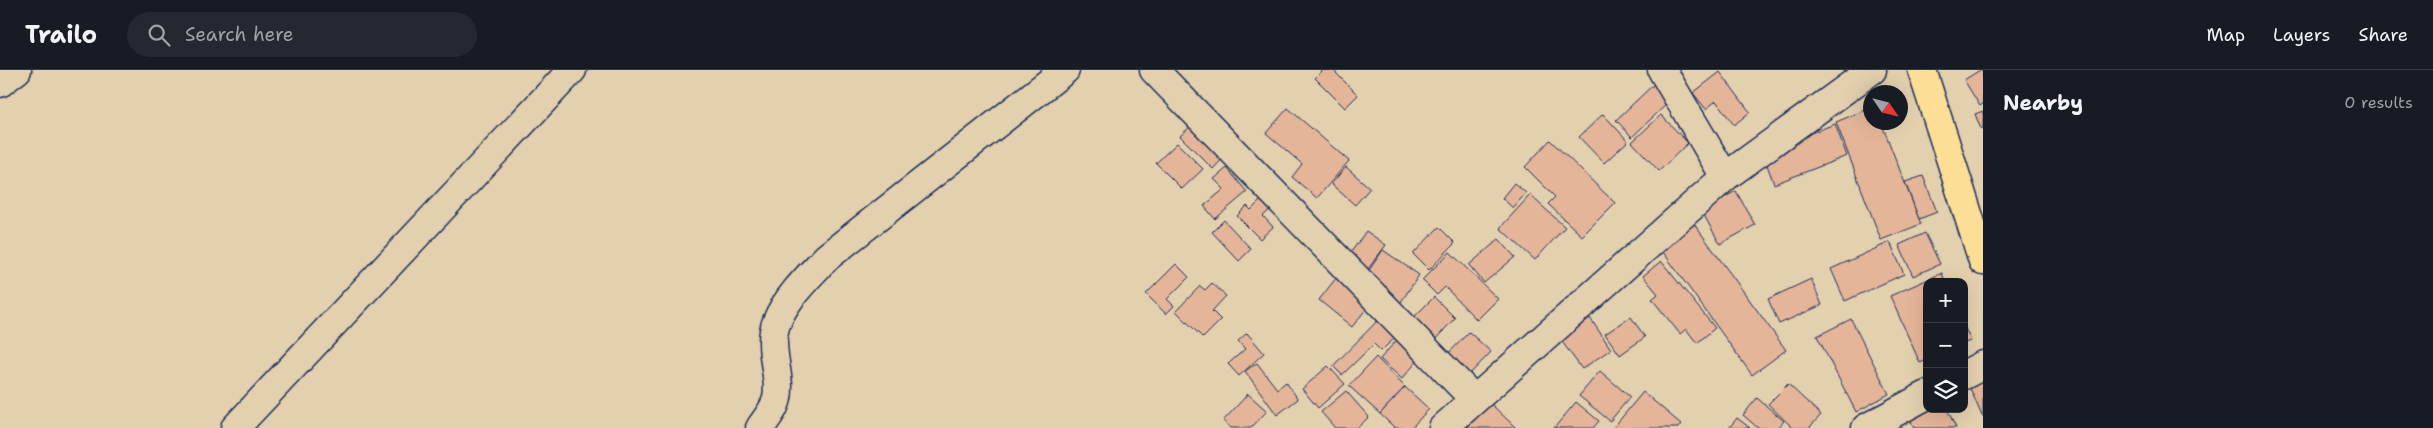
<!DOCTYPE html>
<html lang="en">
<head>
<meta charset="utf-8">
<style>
	body { margin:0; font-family:"Shantell Sans",sans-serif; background:#242831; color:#f1f3f6 }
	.controls { position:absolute; right:15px; bottom:15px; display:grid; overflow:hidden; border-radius:10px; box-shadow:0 5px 20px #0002 }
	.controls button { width:45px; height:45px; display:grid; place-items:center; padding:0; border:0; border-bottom:1px solid #363941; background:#171b24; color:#f1f3f6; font:25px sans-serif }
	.compass { position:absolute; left:1863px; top:15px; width:45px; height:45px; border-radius:50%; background:#171b24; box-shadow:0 5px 20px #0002; rotate:125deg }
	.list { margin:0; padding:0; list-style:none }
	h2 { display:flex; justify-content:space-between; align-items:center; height:65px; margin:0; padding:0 20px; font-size:21px }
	h2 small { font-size:16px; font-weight:400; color:#9ea1a6 }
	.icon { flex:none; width:28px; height:28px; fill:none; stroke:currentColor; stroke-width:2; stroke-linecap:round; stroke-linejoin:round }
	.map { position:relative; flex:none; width:1983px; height:358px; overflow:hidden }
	header { display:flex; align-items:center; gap:30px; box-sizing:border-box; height:70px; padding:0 25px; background:#171b24; border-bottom:1px solid #363941 }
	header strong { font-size:24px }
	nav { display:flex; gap:28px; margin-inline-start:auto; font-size:18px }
	.search { width:350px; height:45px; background:#242831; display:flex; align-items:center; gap:12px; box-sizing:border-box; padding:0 18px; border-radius:28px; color:#9ea1a6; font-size:19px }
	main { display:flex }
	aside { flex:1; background:#171b24 }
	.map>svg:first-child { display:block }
	.building { fill:#e5b599; stroke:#1b2f5e }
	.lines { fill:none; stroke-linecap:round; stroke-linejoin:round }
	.minor-casing { stroke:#1b2f5e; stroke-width:31 }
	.major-casing { stroke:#1b2f5e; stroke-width:31 }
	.minor { stroke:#e3d0ae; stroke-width:28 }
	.major { stroke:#fcde96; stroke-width:28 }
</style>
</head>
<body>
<header>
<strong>Trailo</strong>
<div class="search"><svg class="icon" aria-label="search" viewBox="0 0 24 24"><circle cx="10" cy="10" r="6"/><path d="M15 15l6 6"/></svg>Search here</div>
<nav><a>Map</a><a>Layers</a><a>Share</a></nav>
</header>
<main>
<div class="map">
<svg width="1983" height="358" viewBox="0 0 1983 358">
	<rect width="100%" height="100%" fill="#e3d0ae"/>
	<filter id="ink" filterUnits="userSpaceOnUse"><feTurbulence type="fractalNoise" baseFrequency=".02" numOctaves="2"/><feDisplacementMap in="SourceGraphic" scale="10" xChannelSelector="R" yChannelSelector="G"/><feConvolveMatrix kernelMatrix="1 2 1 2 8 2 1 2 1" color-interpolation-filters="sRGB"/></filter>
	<g filter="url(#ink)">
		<g class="building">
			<path d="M1323,0H1333L1358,25L1345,38L1315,8Z"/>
			<path d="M1980,0H1983V34L1980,36L1964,10Z"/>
			<path d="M1720,2L1750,42L1734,55L1716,31L1706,39L1693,23Z"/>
			<path d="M1655,13L1671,30L1632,67L1616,50Z"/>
			<path d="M1288,38L1349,91L1317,128L1292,107L1302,94L1266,63Z"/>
			<path d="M1870,38V52H1881L1921,154L1881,170L1836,52Z"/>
			<path d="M1983,41V58L1981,59L1975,44Z"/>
			<path d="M1603,44L1628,71L1604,93L1579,67Z"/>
			<path d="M1661,45L1688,73L1659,101L1632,72Z"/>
			<path d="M1194,53L1225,86L1213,99L1180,66Z"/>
			<path d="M1835,54L1847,86L1774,114L1762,81Z"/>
			<path d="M1550,70L1615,133L1582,166L1548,134L1555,127L1525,97Z"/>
			<path d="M1177,73L1203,99L1182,119L1156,93Z"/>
			<path d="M1346,97L1370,118L1355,135L1331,114Z"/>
			<path d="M1227,98L1247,122L1215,149L1204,136L1224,119L1214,109Z"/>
			<path d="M1923,106L1937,142L1919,149L1905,112Z"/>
			<path d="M1514,113L1526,123L1513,138L1502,128Z"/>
			<path d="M1736,121L1755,155L1720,174L1701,140Z"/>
			<path d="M1530,125L1565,157L1535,190L1500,158Z"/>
			<path d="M1263,128L1272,138L1263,146L1273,157L1260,169L1237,146L1247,136L1251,140Z"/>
			<path d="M1224,150L1251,179L1239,191L1212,162Z"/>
			<path d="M1692,151L1786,280L1752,305L1658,175Z"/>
			<path d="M1439,157L1455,173L1429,200L1413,184Z"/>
			<path d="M1366,161L1386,175L1368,199L1349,185Z"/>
			<path d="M1925,163L1940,194L1913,206L1899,175Z"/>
			<path d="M1499,169L1515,187L1484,213L1469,195Z"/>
			<path d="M1890,172L1904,204L1845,231L1831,199Z"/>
			<path d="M1383,180L1419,205L1399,235L1384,224L1388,218L1367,203Z"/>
			<path d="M1450,182L1498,229L1477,250L1445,217L1437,225L1422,210Z"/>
			<path d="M1661,191L1715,258L1697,273L1686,259L1680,264L1652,229L1658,224L1643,206Z"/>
			<path d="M1176,194L1189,207L1167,229L1174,236L1166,244L1146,224Z"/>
			<path d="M1340,203L1374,229L1352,257L1319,230Z"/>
			<path d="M1942,203L1945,212H1927V290L1920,293L1890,226Z"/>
			<path d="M1811,209L1822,235L1779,254L1768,229Z"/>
			<path d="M1212,213L1226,226L1212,241L1221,250L1203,268L1176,241L1200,216L1205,220Z"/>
			<path d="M1434,227L1455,248L1433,272L1410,251Z"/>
			<path d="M1386,242L1404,259L1381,281L1374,274L1342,305L1333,296Z"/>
			<path d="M1631,247L1645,267L1620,285L1605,264Z"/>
			<path d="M1590,248L1611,279L1582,299L1560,269Z"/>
			<path d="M1851,249L1889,324L1856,342L1817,266Z"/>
			<path d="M1964,256L1971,271L1964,273Z"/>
			<path d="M1469,262L1491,282L1468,306L1446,286Z"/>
			<path d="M1247,263L1264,283L1239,306L1228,294L1245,279L1238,271Z"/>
			<path d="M1403,263L1425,282L1402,309L1380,289Z"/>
			<path d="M1376,287L1405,317L1380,344L1349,316Z"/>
			<path d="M1257,293L1277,319L1286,312L1298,329L1277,345L1245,301Z"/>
			<path d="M1328,296L1345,314L1318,338L1302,319Z"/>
			<path d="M1600,301L1630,327L1610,351L1579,326Z"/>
			<path d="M1983,301V346H1982L1966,309Z"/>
			<path d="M1788,314L1821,345L1809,358H1793L1768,334Z"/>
			<path d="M1405,317L1429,339L1411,358H1395L1380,344Z"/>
			<path d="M1346,321L1369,347L1357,358H1335L1321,342Z"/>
			<path d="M1643,322L1681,354L1678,358H1613Z"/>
			<path d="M1248,324L1267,341L1251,358H1231L1223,351Z"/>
			<path d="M1757,328L1784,351L1778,358H1758L1743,345Z"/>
			<path d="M1576,332L1599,351L1593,358H1554Z"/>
			<path d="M1490,333L1516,358H1467Z"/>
			<path d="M1927,339H1947L1956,358H1914L1907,342Z"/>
			<path d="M1737,348L1750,358H1729Z"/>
		</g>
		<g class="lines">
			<defs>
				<g id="minor">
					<path d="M1154,0L1474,329"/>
					<path d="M1662,0L1725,107"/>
					<path d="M0,13L17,0"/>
					<path d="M1964,305L1983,295"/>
					<path d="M235,358L572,0"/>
					<path d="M760,358C766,349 775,339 777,328C782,306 766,277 777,251C787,227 809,206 827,187L1065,0"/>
					<path d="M1443,358L1725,107L1872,0"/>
					<path d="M1866,358L1927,325"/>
				</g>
				<path id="major" d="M1922,0L1983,191"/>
			</defs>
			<use href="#minor" class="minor-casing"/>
			<use href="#major" class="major-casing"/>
			<use href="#minor" class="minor"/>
			<use href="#major" class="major"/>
		</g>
	</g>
</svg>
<div class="controls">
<button>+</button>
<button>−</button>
<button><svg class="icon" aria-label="layers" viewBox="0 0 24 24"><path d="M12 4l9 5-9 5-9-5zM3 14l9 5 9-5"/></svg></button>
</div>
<svg class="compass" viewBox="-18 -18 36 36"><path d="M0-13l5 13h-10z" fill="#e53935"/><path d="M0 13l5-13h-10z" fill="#9ea1a6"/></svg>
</div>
<aside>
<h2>Nearby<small>0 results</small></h2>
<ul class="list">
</ul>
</aside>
</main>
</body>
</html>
